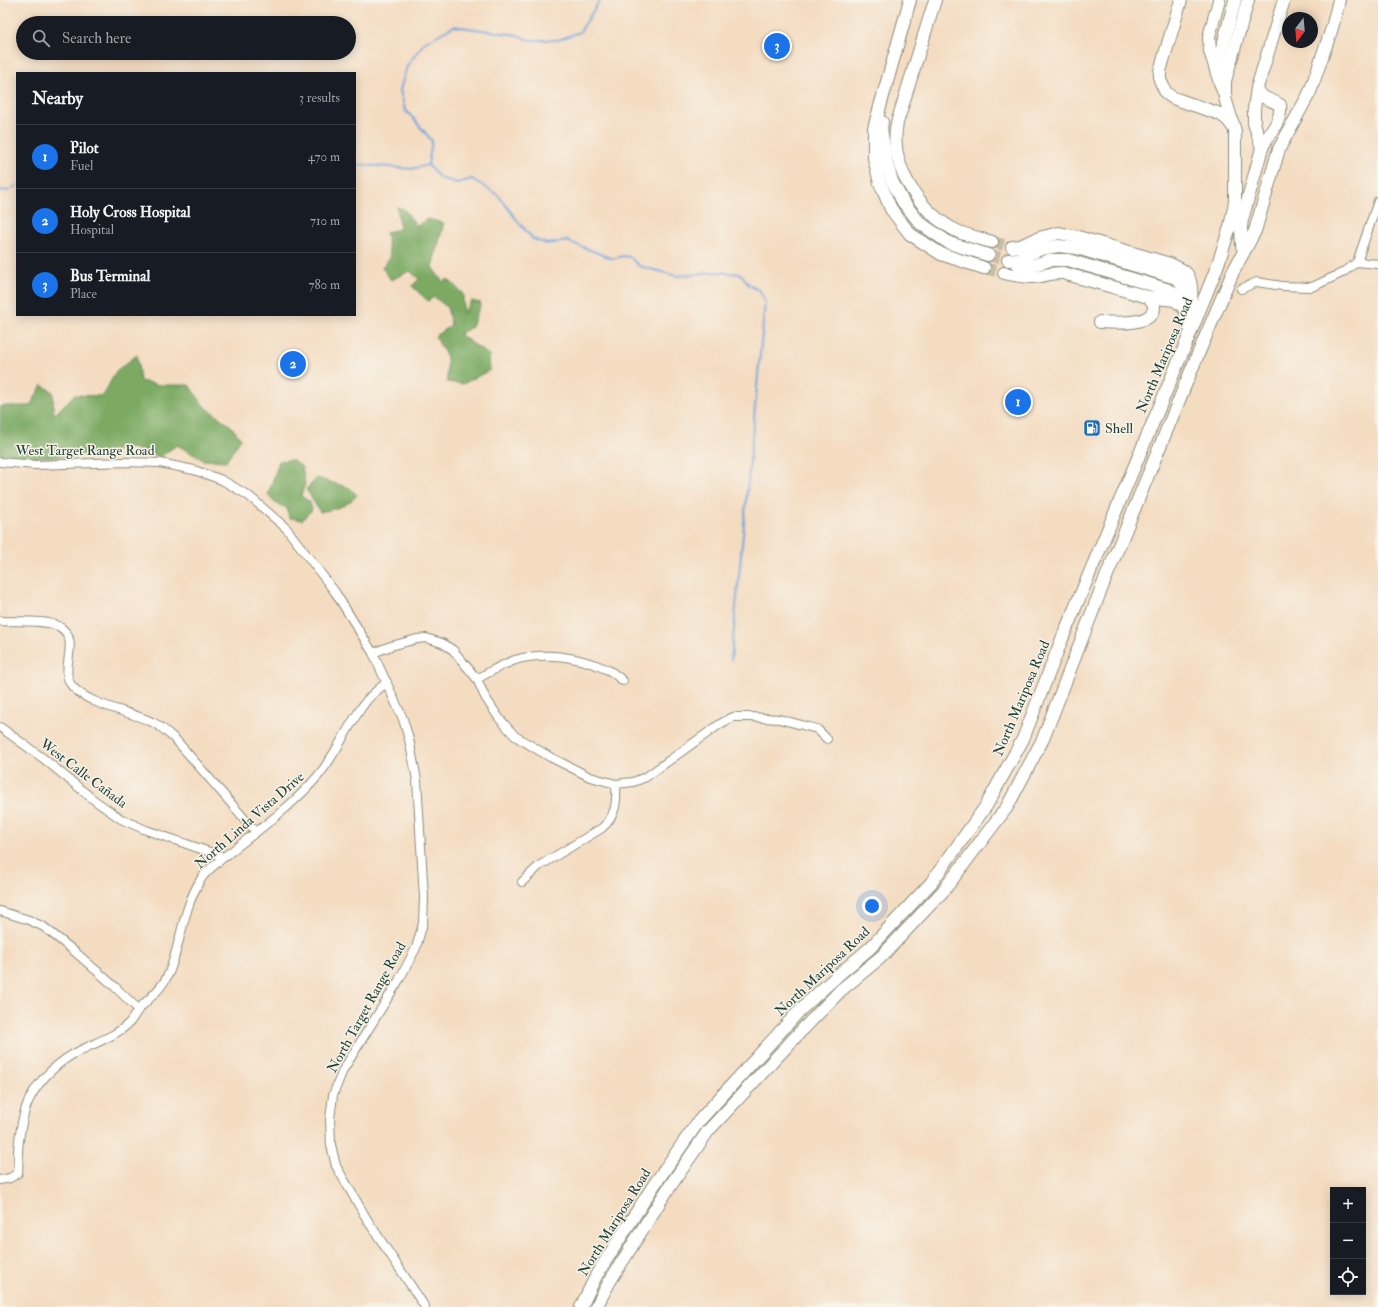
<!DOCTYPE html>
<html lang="en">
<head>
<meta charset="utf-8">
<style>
	body { margin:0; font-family:"IM FELL Double Pica",serif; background:#242831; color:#f1f3f6 }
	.controls { position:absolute; right:12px; bottom:12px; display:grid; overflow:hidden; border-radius:0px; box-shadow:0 2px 10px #0003 }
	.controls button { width:36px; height:36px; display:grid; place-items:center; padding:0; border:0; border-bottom:1px solid #363941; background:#171b24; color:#f1f3f6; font:20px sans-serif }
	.compass { position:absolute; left:1282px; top:12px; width:36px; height:36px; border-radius:50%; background:#171b24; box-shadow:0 2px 10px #0003; rotate:196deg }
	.you { position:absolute; left:872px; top:906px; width:14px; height:14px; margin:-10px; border:3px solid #fff; border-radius:50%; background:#1a73e8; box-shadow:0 0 0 6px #1a73e833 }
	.badge { display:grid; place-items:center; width:26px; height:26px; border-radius:50%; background:#1a73e8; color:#fff; font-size:13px; font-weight:700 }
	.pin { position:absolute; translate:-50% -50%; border:2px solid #fff; box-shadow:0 1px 4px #0006 }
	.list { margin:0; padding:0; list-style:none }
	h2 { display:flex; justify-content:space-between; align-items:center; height:52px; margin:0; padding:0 16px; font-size:17px }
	h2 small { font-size:13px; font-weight:400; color:#9ea1a6 }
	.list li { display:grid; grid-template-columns:26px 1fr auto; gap:12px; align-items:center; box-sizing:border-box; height:64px; padding:0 16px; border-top:1px solid #363941 }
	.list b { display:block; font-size:15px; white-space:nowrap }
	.list p { margin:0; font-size:13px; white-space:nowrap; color:#9ea1a6 }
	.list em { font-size:13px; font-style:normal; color:#9ea1a6 }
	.icon { flex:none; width:22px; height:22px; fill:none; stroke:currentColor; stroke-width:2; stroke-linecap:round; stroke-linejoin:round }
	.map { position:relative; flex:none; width:1378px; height:1307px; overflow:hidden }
	.search { position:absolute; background:#171b24; box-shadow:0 2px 10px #0003; left:16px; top:16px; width:340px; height:44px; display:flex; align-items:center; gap:10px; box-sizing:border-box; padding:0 14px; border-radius:22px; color:#9ea1a6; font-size:15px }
	.panel { position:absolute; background:#171b24; box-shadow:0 2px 10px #0003; left:16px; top:72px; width:340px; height:244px; border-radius:0px }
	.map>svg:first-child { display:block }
	.forest { fill:#7baa64; stroke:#4d744c }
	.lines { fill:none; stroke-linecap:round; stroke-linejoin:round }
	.stream { stroke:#70a3dc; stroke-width:2 }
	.highway-tunnel { stroke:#c9bca5; stroke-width:12; stroke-dasharray:12 6; stroke-linecap:butt }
	.minor-casing { stroke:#8a8c7a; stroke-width:10 }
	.highway-casing { stroke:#8a8c7a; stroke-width:14 }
	.minor { stroke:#fff; stroke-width:8 }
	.highway { stroke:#fff; stroke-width:12 }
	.labels { text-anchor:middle; stroke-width:3; stroke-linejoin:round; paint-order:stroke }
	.street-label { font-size:14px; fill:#1f3d34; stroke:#f7f3e8 }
	.poi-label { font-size:14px; fill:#1f3d34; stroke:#f7f3e8; text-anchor:start }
</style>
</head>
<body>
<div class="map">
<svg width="1378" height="1307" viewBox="0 0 1378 1307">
	<rect width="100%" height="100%" fill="#f7f3e8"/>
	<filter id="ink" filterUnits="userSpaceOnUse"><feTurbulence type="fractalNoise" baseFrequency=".025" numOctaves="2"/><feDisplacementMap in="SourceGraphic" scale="8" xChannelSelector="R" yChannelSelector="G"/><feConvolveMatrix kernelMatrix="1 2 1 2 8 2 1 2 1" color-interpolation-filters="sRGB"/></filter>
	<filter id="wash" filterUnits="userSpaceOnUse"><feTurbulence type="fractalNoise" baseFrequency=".012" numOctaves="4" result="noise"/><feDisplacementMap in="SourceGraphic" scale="16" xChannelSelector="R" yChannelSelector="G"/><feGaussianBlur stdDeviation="0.9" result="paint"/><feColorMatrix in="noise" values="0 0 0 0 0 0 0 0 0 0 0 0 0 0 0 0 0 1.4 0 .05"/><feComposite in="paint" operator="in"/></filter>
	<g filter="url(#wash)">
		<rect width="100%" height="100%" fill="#f4dcc1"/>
		<g class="forest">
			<path d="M397,207L404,209L417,226L427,219L444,223L432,267L443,282L448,279L463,294V314L471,301L481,303L472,327L459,334L489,355L490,370L463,384L447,382V357L435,336L451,325L447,307L434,297L428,301L412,286L419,279L410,271L391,280L382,267L390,258L386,232L400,229Z"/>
			<path d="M137,355L140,381L159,385H189L204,406L231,426L241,439L226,461L203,460L177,445L160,457L132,448L71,456L24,458L0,453V406H30L42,385L53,392L54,415L74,395L103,396L116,371Z"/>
			<path d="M292,460L302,467L305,484L301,496L310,502L312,510L302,520L289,518L287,508L277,504L268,495L279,461Z"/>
			<path d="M317,478L350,488L357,495C347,507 334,509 320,512L306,489Z"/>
		</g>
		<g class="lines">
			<g class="stream">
				<path d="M355,164L411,169L428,165L432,141L413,118L405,110L400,90L407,66L424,43L454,26L517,35L529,40H558L580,32L600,0"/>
				<path d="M428,165L440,178L457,183L472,179L498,195L520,224L533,239L547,244L567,241L613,259L623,256L630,257L639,266L677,276L717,272L741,274L749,285L760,291L765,302L731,660"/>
				<path d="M0,190L8,191L17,185"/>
			</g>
		</g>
	</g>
	<g filter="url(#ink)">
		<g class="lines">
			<g class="highway-tunnel">
				<path d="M992,242L1012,247"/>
				<path d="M988,255L1008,260"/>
				<path d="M984,268L1004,273"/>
			</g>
			<defs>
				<g id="minor">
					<path d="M1357,262L1378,264"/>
					<path d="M1241,289L1257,282L1282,286L1312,287L1342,273L1357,262L1378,201"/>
					<path d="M0,462L36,465L125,462L160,463L194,470L222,480L249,496L286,528L335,592L373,653L403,719L409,739L417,780L424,897L423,923L416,948L399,980L343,1070L333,1095L330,1119L331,1145L336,1166L368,1221L425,1307"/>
					<path d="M0,621C15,622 48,619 60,627C82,641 58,669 72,686C88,705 129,711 152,722C161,726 168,733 176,740L256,832"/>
					<path d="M373,653L391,646L417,639L426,638L442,643L453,650L477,679L485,697L499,718L515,736L550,757L590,777L616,784L633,782L646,777L720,724L733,717H750L779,719L817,729L827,739"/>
					<path d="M477,679C489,672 502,665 515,660C544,651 579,657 606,669C612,671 618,677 623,681"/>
					<path d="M0,727L44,759L94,800L121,819L146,830L224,857"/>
					<path d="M522,882L539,866L602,828C616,816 617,802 616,784"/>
					<path d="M0,911L29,920L44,927L74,951L114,986L139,1010"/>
					<path d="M0,1180L10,1178L18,1173C19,1165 18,1158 18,1150C19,1137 23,1112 29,1100C39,1079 60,1060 81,1050C97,1042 116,1036 129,1023C133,1019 135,1014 138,1010C149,998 162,989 169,973C181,942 183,908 201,879C209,867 226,856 237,847C265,825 294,804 317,777C336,755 347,727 364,704C370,695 379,689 387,682"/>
				</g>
				<g id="highway">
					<path d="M910,0L874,128V158L880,183L891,209L910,234L941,254L984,268"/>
					<path d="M935,0L897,123C888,165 920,213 957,231C967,236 980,238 992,242"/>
					<path d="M1181,0L1160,71V80L1166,93L1173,98L1220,114L1228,120L1233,127"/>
					<path d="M1216,70L1210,51L1209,37L1219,0"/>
					<path d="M1257,88L1254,109V123L1262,148"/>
					<path d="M1223,91L1216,71L1235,0"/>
					<path d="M882,122L881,128L886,161L892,181L903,202L920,223L949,243L988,255"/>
					<path d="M1242,246L1241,227L1242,220L1262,148C1268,132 1282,124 1280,105C1270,98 1262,101 1257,88L1284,0"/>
					<path d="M1012,247L1020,246L1039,238L1059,233L1078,237L1170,264C1176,267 1183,269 1187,274C1195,285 1190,313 1188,325"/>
					<path d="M1008,260L1018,259L1041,249L1058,246L1077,248L1176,278C1184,284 1185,289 1186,298"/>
					<path d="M1018,265L1031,266L1050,260H1068L1166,289L1173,292L1182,298"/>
					<path d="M1004,273C1013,275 1022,277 1032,277C1043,277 1051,272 1063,273L1148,297L1175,300L1183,307L1186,312V320"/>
					<path d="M1100,322C1112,323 1154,326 1154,307C1154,302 1151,300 1148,297"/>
					<path d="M581,1307L597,1274L654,1185L698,1122L801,1009L837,976L870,948L931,883L986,806L1023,739L1062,639L1185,346L1217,267L1230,227L1235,202V131L1225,98V81L1248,0"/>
					<path d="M596,1307L610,1281L664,1195L708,1131L802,1030L841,990L881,957L944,890L1007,807L1043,739L1102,587L1196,359L1233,272L1255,231L1279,149L1310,92L1332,28L1339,0"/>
				</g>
			</defs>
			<use href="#minor" class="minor-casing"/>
			<use href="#highway" class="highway-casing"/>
			<use href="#minor" class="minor"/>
			<use href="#highway" class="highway"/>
		</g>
	</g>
	<defs>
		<symbol id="fuel-square" viewBox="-11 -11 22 22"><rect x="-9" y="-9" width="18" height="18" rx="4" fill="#1f6fb2" stroke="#f7f3e8"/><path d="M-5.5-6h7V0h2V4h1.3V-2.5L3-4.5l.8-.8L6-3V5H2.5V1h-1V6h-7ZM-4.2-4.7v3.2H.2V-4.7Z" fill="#fff"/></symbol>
	</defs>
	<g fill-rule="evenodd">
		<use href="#fuel-square" x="1082" y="418" width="20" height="20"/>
	</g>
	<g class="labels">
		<g class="street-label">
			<text transform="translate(1164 355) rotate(-67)" y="5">North Mariposa Road</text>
			<text x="85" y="455">West Target Range Road</text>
			<text transform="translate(1021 698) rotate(-67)" y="5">North Mariposa Road</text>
			<text transform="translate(84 773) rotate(37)" y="5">West Calle Cañada</text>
			<text transform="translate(249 820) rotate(-41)" y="5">North Linda Vista Drive</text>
			<text transform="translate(822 971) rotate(-43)" y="5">North Mariposa Road</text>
			<text transform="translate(366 1007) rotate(-61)" y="5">North Target Range Road</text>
			<text transform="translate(614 1222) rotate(-58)" y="5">North Mariposa Road</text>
		</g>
		<g class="poi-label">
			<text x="1105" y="433">Shell</text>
		</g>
	</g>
</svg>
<div class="controls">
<button>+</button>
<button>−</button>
<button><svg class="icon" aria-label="locate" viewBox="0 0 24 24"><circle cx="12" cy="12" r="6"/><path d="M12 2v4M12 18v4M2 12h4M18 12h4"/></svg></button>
</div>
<svg class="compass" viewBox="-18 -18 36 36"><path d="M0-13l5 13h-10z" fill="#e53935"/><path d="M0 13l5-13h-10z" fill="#9ea1a6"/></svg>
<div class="you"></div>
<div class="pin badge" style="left:1018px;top:402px">1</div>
<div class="pin badge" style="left:293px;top:364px">2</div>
<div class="pin badge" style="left:777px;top:46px">3</div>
<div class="search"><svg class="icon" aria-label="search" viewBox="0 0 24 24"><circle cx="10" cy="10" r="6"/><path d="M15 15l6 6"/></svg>Search here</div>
<section class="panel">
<h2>Nearby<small>3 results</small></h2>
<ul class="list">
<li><span class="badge">1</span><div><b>Pilot</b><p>Fuel</p></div><em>470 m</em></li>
<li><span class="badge">2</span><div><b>Holy Cross Hospital</b><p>Hospital</p></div><em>710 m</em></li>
<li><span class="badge">3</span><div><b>Bus Terminal</b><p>Place</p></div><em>780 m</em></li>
</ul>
</section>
</div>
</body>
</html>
